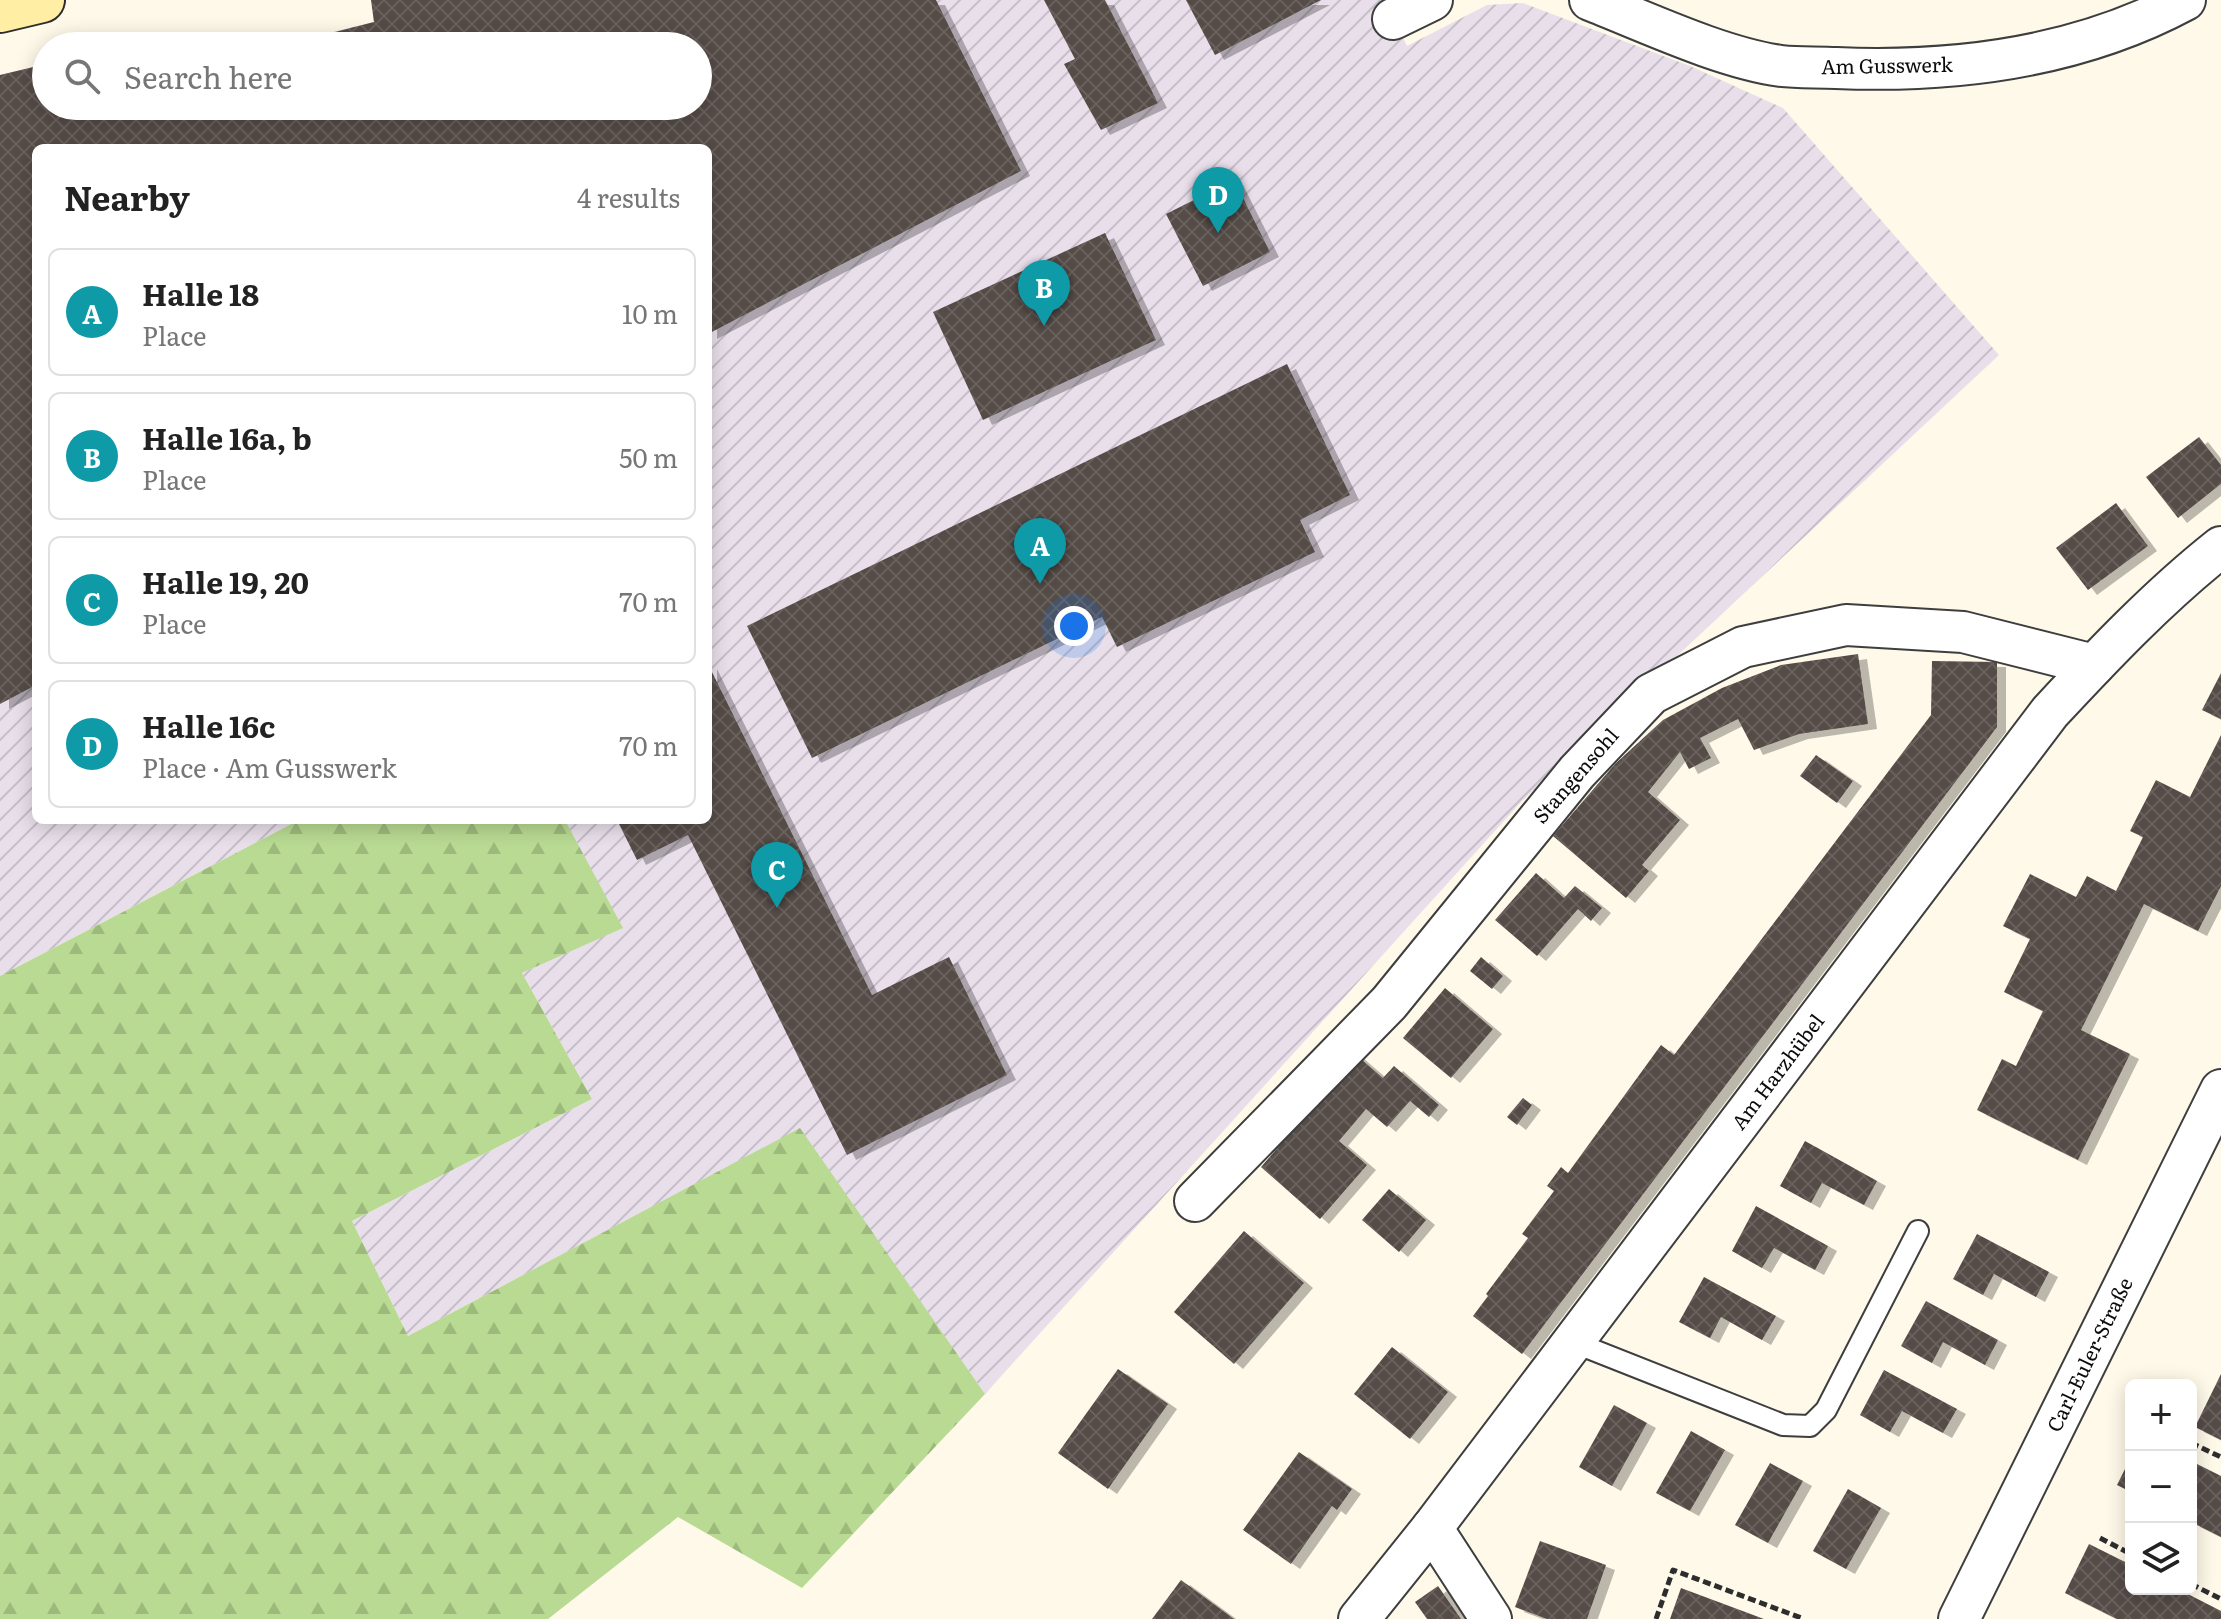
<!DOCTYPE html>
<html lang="en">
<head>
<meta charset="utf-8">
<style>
	body { margin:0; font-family:Literata,serif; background:#f2f2f2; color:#222 }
	.controls { position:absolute; right:24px; bottom:24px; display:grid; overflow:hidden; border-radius:12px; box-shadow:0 4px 20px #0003 }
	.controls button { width:72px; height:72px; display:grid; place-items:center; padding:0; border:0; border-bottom:2px solid #e0e0e0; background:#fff; color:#222; font:40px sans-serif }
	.you { position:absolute; left:1074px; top:626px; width:28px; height:28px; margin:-20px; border:6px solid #fff; border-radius:50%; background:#1a73e8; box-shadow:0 0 0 12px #1a73e833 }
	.badge { display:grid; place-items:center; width:52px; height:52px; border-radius:50%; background:#0f766e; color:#fff; font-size:26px; font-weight:700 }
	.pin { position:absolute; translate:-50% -66px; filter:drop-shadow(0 2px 4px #0008) }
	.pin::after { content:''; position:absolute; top:42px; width:28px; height:24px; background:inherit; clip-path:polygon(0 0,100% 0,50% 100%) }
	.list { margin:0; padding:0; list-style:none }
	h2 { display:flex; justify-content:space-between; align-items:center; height:104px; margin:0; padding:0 32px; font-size:34px }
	h2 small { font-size:26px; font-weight:400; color:#767676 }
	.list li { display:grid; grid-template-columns:52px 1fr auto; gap:24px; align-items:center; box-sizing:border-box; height:128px; margin:0 16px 16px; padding:0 16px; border:2px solid #e0e0e0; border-radius:12px }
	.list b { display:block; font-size:30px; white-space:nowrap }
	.list p { margin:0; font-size:26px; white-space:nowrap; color:#767676 }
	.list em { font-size:26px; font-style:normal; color:#767676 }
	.icon { flex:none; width:44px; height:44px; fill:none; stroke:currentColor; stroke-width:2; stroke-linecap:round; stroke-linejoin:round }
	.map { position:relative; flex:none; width:2221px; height:1619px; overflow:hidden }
	.search { position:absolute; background:#fff; box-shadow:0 4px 20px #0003; left:32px; top:32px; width:680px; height:88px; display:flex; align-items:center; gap:20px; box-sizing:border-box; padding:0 28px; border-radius:44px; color:#767676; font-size:30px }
	.panel { position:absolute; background:#fff; box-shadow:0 4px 20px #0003; left:32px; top:144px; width:680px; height:680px; border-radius:12px }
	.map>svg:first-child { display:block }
	.industrial { fill:url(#industrial-furrows) }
	.forest { fill:url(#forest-firs) }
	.building { fill:url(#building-cross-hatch); filter:url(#shadow) }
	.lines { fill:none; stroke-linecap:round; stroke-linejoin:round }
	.lane-casing { stroke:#3e3e3e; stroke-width:24 }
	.street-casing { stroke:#3e3e3e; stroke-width:44 }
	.secondary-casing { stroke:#2d2d2d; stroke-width:48 }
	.path { stroke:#2d2d2d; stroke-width:5; stroke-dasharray:8 4; stroke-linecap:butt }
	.lane { stroke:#fff; stroke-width:20 }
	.street { stroke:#fff; stroke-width:40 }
	.secondary { stroke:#ffeea4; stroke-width:44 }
	.labels { text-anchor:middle; stroke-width:8; stroke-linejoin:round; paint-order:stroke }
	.street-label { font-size:20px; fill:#0b0b0b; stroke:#fff }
</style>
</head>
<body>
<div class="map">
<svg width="2221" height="1619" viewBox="0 0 2221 1619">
	<defs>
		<pattern id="industrial-furrows" width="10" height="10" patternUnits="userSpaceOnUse" patternTransform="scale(2)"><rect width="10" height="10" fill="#e9dfeb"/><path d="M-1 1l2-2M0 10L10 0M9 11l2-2" fill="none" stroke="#c6bec8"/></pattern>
		<pattern id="forest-firs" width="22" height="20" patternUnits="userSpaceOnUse" patternTransform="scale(2)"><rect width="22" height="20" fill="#b8da92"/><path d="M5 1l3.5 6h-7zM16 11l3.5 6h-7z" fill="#9dba7d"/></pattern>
		<pattern id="building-cross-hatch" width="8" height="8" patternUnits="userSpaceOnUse" patternTransform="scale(2)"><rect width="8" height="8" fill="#544b47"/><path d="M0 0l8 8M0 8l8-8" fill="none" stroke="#68605d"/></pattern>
		<filter id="shadow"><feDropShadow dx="9" dy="5" stdDeviation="0" flood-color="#0004"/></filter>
	</defs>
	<rect width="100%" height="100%" fill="#fff9e9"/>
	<path class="industrial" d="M371,0H1384L1407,46L1487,5L1523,3L1690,66L1783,108L1999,355L1523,800L985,1394L799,1129L408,1336L352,1221L592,1099L522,973L622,928L565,820H708V148H36V820H299L0,976V75L46,64V106H698V46H275L374,22Z"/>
	<path class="forest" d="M299,820H565L623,928L522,973L592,1099L352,1221L408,1336L800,1128L985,1394L802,1588L678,1517L548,1619H0V976Z"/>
	<g class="building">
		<path d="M371,0H936L1021,171L708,334V148H36V685L0,704V75L46,64V106H698V46H280L374,22Z"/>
		<path d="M1044,0H1105L1158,103L1101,130L1064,64L1075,59Z"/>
		<path d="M1186,0H1321L1215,55Z"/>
		<path d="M1234,180L1270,252L1203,286L1166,214Z"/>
		<path d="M1105,233L1156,340L983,420L933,312Z"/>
		<path d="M1287,364L1350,495L1300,520L1315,552L1117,647L1102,617L812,758L747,626Z"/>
		<path d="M2199,437L2221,465V484L2178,518L2146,477Z"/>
		<path d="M2116,503L2148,546L2088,590L2056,548Z"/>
		<path d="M1858,654L1868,724L1799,734L1754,750L1738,719L1700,738L1711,758L1689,769L1680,752L1648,792L1680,820L1642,865L1649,871L1626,898L1553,836L1615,764L1663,720L1722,688L1781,665Z"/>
		<path d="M1932,661L1997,662V727L1522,1354L1473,1316L1488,1296L1486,1294L1528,1238L1522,1234L1554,1191L1547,1186L1561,1167L1568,1173L1661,1045L1674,1055L1931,715Z"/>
		<path d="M708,664L872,995L949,957L1007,1075L847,1155L688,835L637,860L617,820H708Z"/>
		<path d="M2221,673V719L2202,710Z"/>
		<path d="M2221,735V886L2198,931L2144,904L2081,1030L2130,1054L2078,1160L1977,1110L2002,1059L2016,1066L2043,1011L2004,992L2030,939L2003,926L2030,874L2076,897L2087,876L2116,891L2143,837L2130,831L2156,780L2190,797Z"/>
		<path d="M1816,755L1853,781L1837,803L1800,776Z"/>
		<path d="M1536,873L1564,898L1575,886L1602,908L1591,921L1578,909L1537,956L1495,920Z"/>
		<path d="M1481,957L1503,976L1492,989L1470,971Z"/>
		<path d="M1445,988L1493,1029L1451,1078L1403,1038Z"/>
		<path d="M1354,1053L1383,1078L1394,1066L1439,1105L1429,1117L1410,1101L1387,1127L1366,1109L1339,1141L1367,1165L1320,1219L1261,1167L1335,1082Z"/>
		<path d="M1523,1098L1532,1105L1517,1125L1507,1117Z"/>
		<path d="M1805,1141L1877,1181L1864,1205L1822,1183L1811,1203L1780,1186Z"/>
		<path d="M1389,1189L1426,1220L1399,1252L1362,1220Z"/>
		<path d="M1756,1206L1828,1246L1815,1270L1774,1248L1762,1268L1732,1251Z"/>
		<path d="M1244,1231L1304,1283L1234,1364L1174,1312Z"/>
		<path d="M1977,1234L2049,1272L2036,1297L1994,1274L1983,1295L1953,1279Z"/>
		<path d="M1704,1277L1776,1316L1762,1340L1721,1317L1710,1338L1679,1322Z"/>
		<path d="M1926,1301L1998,1340L1985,1365L1943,1342L1932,1363L1901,1346Z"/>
		<path d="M1392,1347L1448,1392L1410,1439L1354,1394Z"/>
		<path d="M1118,1369L1168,1404L1108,1489L1058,1453Z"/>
		<path d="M1884,1370L1957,1409L1943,1433L1902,1411L1890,1432L1860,1415Z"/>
		<path d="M2221,1374V1440L2195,1427Z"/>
		<path d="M1614,1405L1647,1423L1612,1486L1579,1467Z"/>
		<path d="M1691,1431L1725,1450L1690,1511L1656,1493Z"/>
		<path d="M1299,1452L1352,1489L1337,1510L1332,1506L1291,1564L1243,1530Z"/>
		<path d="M2131,1457V1492L2117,1485Z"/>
		<path d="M2191,1461L2221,1476V1537L2191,1522Z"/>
		<path d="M1770,1463L1803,1481L1768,1543L1735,1525Z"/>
		<path d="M1848,1489L1881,1508L1846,1569L1813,1551Z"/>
		<path d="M1540,1541L1606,1565L1587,1619H1547L1515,1607Z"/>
		<path d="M2089,1544L2131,1565V1589H2178L2221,1611V1619H2117L2065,1593Z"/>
		<path d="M1181,1580L1234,1619H1152Z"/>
		<path d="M1438,1586L1461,1619H1427L1415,1602Z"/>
		<path d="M1681,1588L1764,1619H1670Z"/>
	</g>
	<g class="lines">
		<defs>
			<path id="lane" d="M1573,1342L1783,1425L1810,1426L1826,1410L1918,1231"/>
			<g id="street">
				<path d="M1590,0C1646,22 1722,58 1781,66C1798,68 1817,67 1836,68C1955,73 2079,57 2185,0"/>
				<path d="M1393,19L1432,0"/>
				<path d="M1195,1201L1389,1003L1577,772L1651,694L1743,647L1846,625L1963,632L2094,665"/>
				<path d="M1432,1528L1491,1619"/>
				<path d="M1359,1619L1432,1528L2050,712C2103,655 2159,596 2221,547"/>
				<path d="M1959,1619L2221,1090"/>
			</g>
			<path id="secondary" d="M0,10L42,0"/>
		</defs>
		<use href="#lane" class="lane-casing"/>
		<use href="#street" class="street-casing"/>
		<use href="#secondary" class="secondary-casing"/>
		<g class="path">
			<path d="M2191,1443L2221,1457"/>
			<path d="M2100,1538L2131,1554"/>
			<path d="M2191,1584L2221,1599"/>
			<path d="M1656,1619L1673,1570L1804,1619"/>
		</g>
		<use href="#lane" class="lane"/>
		<use href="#street" class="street"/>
		<use href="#secondary" class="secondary"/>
	</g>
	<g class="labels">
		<g class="street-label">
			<text transform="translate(1887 66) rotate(-1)" y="7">Am Gusswerk</text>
			<text transform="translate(1576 776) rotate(-49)" y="7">Stangensohl</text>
			<text transform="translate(1778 1072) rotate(-53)" y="7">Am Harzhübel</text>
			<text transform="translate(2090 1355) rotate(-64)" y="7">Carl-Euler-Straße</text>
		</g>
	</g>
</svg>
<div class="controls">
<button>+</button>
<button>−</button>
<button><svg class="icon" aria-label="layers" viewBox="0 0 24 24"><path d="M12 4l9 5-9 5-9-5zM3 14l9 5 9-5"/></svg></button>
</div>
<div class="you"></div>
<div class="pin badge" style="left:1040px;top:584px;background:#0f9aa8">A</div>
<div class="pin badge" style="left:1044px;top:326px;background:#0f9aa8">B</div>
<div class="pin badge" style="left:777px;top:908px;background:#0f9aa8">C</div>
<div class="pin badge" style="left:1218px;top:233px;background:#0f9aa8">D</div>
<div class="search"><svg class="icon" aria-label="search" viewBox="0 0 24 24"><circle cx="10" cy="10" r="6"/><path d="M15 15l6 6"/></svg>Search here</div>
<section class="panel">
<h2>Nearby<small>4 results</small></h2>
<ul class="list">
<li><span class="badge" style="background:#0f9aa8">A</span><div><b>Halle 18</b><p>Place</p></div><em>10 m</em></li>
<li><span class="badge" style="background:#0f9aa8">B</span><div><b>Halle 16a, b</b><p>Place</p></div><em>50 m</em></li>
<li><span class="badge" style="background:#0f9aa8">C</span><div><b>Halle 19, 20</b><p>Place</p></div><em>70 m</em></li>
<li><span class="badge" style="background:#0f9aa8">D</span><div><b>Halle 16c</b><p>Place · Am Gusswerk</p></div><em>70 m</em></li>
</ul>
</section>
</div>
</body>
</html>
